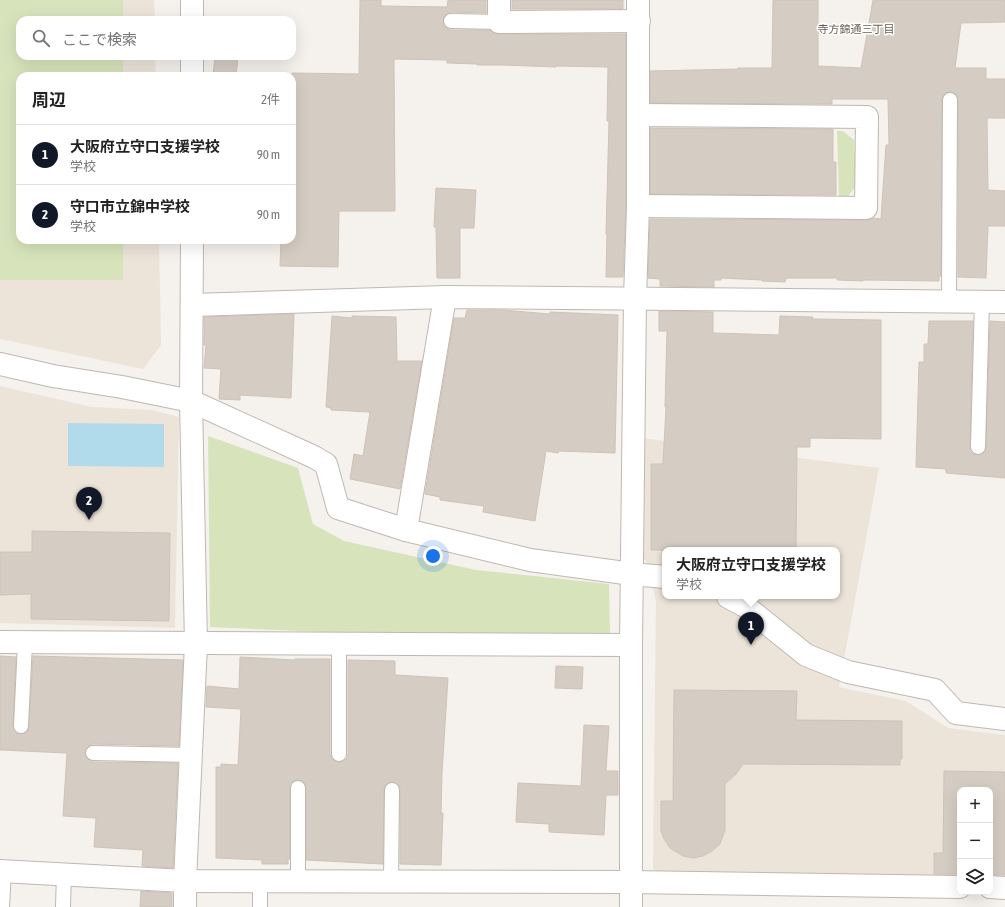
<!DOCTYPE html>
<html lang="ja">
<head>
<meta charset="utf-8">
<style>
	body { margin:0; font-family:"Asap Condensed","Noto Sans JP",sans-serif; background:#f6f6f6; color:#222 }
	.controls { position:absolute; right:12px; bottom:12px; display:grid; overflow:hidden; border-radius:8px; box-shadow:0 4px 16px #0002 }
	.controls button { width:36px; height:36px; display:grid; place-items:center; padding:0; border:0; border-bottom:1px solid #e0e0e0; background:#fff; color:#222; font:20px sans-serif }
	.you { position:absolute; left:433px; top:556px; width:14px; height:14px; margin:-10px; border:3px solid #fff; border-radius:50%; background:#1a73e8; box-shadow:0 0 0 6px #1a73e833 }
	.badge { display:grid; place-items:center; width:26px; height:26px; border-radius:50%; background:#111827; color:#fff; font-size:13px; font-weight:700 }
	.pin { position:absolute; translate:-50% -33px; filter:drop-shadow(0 1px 2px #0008) }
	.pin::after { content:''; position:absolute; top:21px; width:14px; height:12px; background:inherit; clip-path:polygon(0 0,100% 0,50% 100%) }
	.popup { position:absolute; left:662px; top:547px; width:178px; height:52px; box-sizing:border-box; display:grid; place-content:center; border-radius:8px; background:#fff; filter:drop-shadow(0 1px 3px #0005); font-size:13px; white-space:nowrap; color:#767676 }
	.popup b { font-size:15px; color:#222 }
	.popup::after { content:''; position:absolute; left:50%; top:100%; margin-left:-8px; border:8px solid transparent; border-top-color:#fff }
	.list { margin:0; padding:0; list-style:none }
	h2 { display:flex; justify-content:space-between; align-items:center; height:52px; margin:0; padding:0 16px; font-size:17px }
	h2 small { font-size:13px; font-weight:400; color:#767676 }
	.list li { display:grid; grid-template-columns:26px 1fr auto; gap:12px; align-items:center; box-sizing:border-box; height:60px; padding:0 16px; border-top:1px solid #e0e0e0 }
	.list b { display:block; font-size:15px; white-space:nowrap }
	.list p { margin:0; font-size:13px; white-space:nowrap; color:#767676 }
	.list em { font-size:13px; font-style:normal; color:#767676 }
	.icon { flex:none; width:22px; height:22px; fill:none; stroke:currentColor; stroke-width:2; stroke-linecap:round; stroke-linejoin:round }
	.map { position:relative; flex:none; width:1005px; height:907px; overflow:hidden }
	.search { position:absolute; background:#fff; box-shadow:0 4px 16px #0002; left:16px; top:16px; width:280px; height:44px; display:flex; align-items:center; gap:10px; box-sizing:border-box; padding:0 14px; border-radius:12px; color:#767676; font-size:15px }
	.panel { position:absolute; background:#fff; box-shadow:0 4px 16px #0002; left:16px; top:72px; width:280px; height:172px; border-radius:12px }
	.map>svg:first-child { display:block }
	.education { fill:#ece4d9; fill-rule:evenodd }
	.green { fill:#d7e4bb }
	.water { fill:#b1dbea }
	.building { fill:#d5ccc3; stroke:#cfc3b7 }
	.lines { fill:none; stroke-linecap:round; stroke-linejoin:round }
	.lane-casing { stroke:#bfb8b0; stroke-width:16 }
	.street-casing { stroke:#bfb8b0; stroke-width:24 }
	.lane { stroke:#fff; stroke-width:14 }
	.street { stroke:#fff; stroke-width:22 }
	.labels { text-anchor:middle; stroke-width:3; stroke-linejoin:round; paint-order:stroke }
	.neighbourhood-label { font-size:11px; fill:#6a5e53; stroke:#fff }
</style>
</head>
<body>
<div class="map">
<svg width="1005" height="907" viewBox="0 0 1005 907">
	<rect width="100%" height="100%" fill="#f5f1ed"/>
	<g class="education">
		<path d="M0,0H154L155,20H20V56H155L156,76H20V240H159L161,345L143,369L0,339Z"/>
		<path d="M0,386L92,407L152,410L179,417L175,628L0,623Z"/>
		<path d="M641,438L879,468L839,687L906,701L948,728L1005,735V884H990V790H960V883L661,878L653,868L656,602L648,564L639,553ZM665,550H837V596H665Z"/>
	</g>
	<g class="green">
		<path d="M0,0H123V20H20V56H123V76H20V240H123V280H0Z"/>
		<path d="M837,131H843L854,140L856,185L847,198H839Z"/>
		<path d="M208,436L298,468L313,524L344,541L476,570L609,584L610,633L448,636L348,633L210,627Z"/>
	</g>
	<path class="water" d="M68,423L164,424V467L68,466Z"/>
	<g class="building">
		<path d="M360,0H381V6L447,7L448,0H486V13L451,12L447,14L444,17L443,25L446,28L451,30H490L493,33L499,34H626V206L623,277H606L607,234H606L609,121H607L608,67L556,66V67L503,65H477V64L447,63V60L394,59L395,211H339L338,267L280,266L281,240H292V73L359,74Z"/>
		<rect x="512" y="0" width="111" height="9"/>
		<path d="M773,0H818V66L861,68L873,0H1005V22L961,23L955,68H986V79H1005V118H987L988,190L1005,191V226H988L986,278L958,277V100L957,95L950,92L945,93L943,96L942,100L941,276H939V281L863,280V281L837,280V278H786L785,282L762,281V280L721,278V280H714V287L660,286V279L648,278L650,219L866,220L873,218L881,219L886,145H889L888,99H832V104L650,103V71L738,69V68H772Z"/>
		<path d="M215,56H238L236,76H213Z"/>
		<path d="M650,128L833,129V162H836V195L650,194Z"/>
		<path d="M436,188L476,190L474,228H460V278H437L436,227H434Z"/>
		<path d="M467,310H502L550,314V312L618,315L615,453L559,451L558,453L546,451L535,521L483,512L484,506L440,500V497L425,494L454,318H465Z"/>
		<path d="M659,311L713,312V333L779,335L780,316L813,317L812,319L881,320V439L810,438V447H797L796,550H651V464H663L666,407H665L667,331H659Z"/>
		<path d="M294,314L291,398L240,395V400L219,399L221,369L204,368L206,345H204V317Z"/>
		<path d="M332,316L352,318V316L396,317L397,361H422L400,489L350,479L354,454L363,456L370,412L331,410V408L326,407Z"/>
		<path d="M929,321H973L970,447V451L973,454L978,455L985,452L986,447L990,321L1005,322V478L946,473V469L916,467L919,362H924V344H928Z"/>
		<path d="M32,531L170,533L169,621L31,619V594L0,595V552H32Z"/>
		<path d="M0,656L16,657L13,726V730L16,733L21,734L28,731L29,726L33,656L183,660L179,746L93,744L89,746L85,752L86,757L89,760L93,762L178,763L173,868L142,866L143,850L94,847L96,818L63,816L67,753L0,750Z"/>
		<path d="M240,657L295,660V659H330V754L332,759L339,762L344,761L347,758L348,754V660L395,661V675L448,678L442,773L441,813H443L441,865L400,864V790L399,786L392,782L388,783L385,786L384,790L383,864L306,860V788L305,783L298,780L293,781L290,784V859H288V864H262V860L216,858V767H221V764L238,765L241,709L206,707L207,686L239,689Z"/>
		<path d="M556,666L583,667L582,689L555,688Z"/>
		<path d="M674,690L797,691L796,720L902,721V759H900V765L743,764L736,774L725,784V830L720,844L712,851L703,856L693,858L683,856L670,848L664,839L661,831V801H673Z"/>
		<path d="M584,725L609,726L606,771H618V795H606L604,835L549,832V824L516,822L518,783L581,786Z"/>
		<path d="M944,771L1005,772V875L990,874V790H960V874H934V853H943Z"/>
		<path d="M141,891L172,893V907H140Z"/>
	</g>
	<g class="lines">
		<defs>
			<g id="lane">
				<path d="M451,21L499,22"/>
				<path d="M949,301L950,100"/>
				<path d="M978,447L982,301"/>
				<path d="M21,726L25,643"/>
				<path d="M93,753L191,755"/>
				<path d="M339,754V645"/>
				<path d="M298,788V881"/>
				<path d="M391,881L392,790"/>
				<path d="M2,907L4,871"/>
				<path d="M63,907L64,874"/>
				<path d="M260,907V881"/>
			</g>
			<g id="street">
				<path d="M192,0V20"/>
				<path d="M499,0V22L639,21"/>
				<path d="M192,56V76"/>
				<path d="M638,206L866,208L867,117L639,115"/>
				<path d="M193,305L445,297L1005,302"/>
				<path d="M0,364L53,376L122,387L191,401L314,457L326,464L338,508L406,530L530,560L632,574L665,577"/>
				<path d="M406,530L445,297"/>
				<path d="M728,597L745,606L806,655L848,672L935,690L956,713L1005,719"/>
				<path d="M0,642L631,645"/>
				<path d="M0,871L185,881L631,882L960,887"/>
				<path d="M990,887L1005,888"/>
				<path d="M185,907V881L196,644L191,401L192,240"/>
				<path d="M631,907V645L635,299L638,206V0"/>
			</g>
		</defs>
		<use href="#lane" class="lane-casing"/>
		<use href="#street" class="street-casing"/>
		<use href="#lane" class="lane"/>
		<use href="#street" class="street"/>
	</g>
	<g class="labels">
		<g class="neighbourhood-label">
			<text x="856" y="33">寺方錦通三丁目</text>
		</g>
	</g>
</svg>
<div class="controls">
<button>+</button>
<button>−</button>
<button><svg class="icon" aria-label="layers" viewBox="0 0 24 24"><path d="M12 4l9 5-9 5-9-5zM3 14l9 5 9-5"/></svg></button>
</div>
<div class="you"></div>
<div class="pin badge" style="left:751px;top:645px">1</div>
<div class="popup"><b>大阪府立守口支援学校</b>学校</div>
<div class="pin badge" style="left:89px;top:520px">2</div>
<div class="search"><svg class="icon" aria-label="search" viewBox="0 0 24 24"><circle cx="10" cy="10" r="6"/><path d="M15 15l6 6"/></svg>ここで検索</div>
<section class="panel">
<h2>周辺<small>2件</small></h2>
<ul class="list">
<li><span class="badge">1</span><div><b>大阪府立守口支援学校</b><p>学校</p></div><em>90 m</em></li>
<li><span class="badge">2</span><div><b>守口市立錦中学校</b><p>学校</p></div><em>90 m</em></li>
</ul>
</section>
</div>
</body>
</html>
